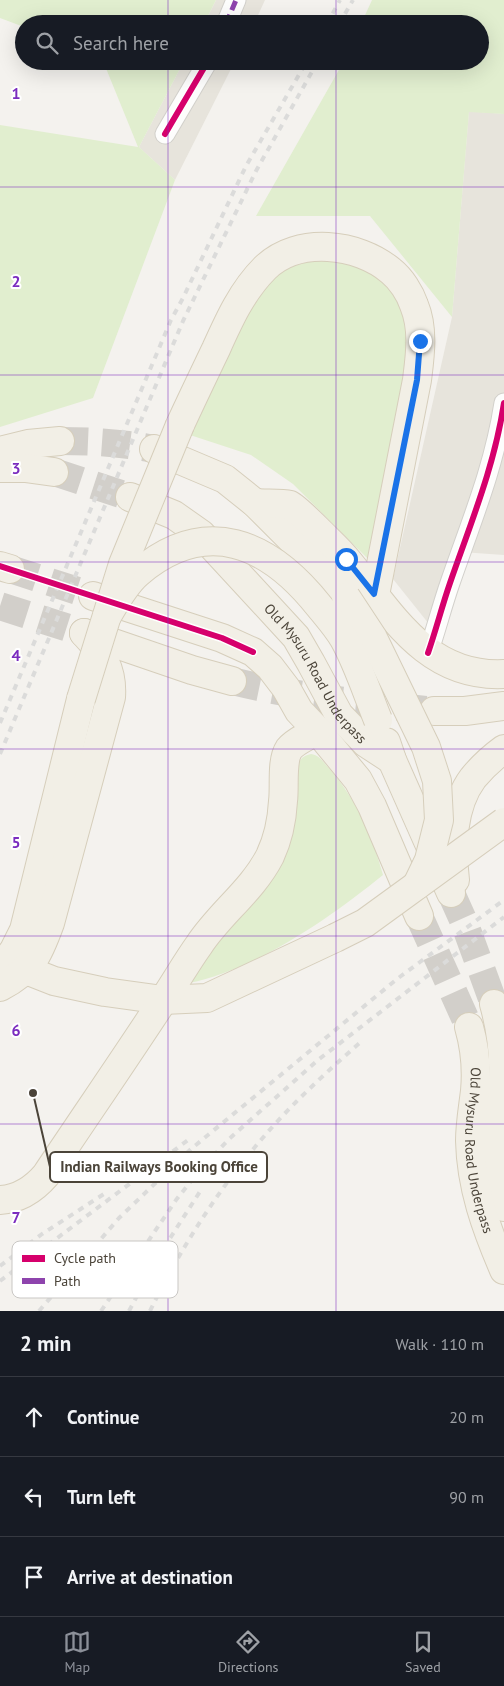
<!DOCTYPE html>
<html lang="en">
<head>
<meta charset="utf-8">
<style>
	body { margin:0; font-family:"PT Sans",sans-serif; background:#20242c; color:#f1f3f6 }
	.stop { position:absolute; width:15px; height:15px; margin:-11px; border:4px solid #1a73e8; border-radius:50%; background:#fff }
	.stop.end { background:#1a73e8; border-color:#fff; box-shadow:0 1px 5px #0008 }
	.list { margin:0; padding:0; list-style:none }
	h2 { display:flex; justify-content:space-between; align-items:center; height:65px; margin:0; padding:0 20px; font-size:21px }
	h2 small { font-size:16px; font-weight:400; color:#9ea1a6 }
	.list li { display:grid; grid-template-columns:32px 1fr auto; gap:15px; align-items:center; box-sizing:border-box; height:80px; padding:0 20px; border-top:1px solid #363941 }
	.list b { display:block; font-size:19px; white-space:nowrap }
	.list em { font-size:16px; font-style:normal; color:#9ea1a6 }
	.icon { flex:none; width:28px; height:28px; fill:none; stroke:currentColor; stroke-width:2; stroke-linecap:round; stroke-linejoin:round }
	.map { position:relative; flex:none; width:504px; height:1311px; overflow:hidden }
	.search { position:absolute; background:#171b24; box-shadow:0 5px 20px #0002; left:15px; right:15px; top:15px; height:55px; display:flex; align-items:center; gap:12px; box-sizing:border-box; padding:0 18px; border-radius:28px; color:#9ea1a6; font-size:19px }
	.sheet { height:305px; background:#171b24 }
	nav { display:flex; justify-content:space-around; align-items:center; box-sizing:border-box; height:70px; border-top:1px solid #363941; background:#171b24; font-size:14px; color:#9ea1a6 }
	nav a { display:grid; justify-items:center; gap:2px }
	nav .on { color:#8c9099 }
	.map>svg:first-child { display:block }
	.residential { fill:#e7e4dc }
	.green { fill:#e1eecf }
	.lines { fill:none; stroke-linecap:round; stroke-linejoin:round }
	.primary-tunnel { stroke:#d2cfca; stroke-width:28; stroke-dasharray:28 14; stroke-linecap:butt }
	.minor-casing { stroke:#d2d0cb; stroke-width:21 }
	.primary-casing { stroke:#d6cebb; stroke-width:30 }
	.minor { stroke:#fdfdfc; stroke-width:19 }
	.primary { stroke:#f2efe6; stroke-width:28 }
	.rail { stroke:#dbdbda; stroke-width:4; stroke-dasharray:6 6; stroke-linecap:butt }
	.primary-bridge-casing { stroke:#d6cebb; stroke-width:30; stroke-linecap:butt }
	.primary-bridge { stroke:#f2efe6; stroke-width:28 }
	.quiet { stroke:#8e44ad; stroke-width:5; stroke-dasharray:10 5; stroke-linecap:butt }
	.cycleway-casing { stroke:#fff; stroke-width:9 }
	.cycleway { stroke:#d6006c; stroke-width:6 }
	.route { stroke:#1a73e8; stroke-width:6 }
	.grid { fill:none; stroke:#7b2cbf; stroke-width:1; stroke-opacity:0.55 }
	.labels { text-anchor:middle; stroke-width:4; stroke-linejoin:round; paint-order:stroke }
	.street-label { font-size:14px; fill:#4b4439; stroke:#fff }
	.key { fill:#fff; stroke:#c9c7c4; stroke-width:1 }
	.key-label { font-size:14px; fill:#4b4439 }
	.grid-label { font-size:16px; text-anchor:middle; font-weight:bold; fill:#7b2cbf; stroke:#fff; stroke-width:4; stroke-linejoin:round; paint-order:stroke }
	.leader { fill:none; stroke:#4b4439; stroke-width:2 }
	.callout-dot { fill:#4b4439; stroke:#fff; stroke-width:2 }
	.callout { fill:#fff; stroke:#4b4439; stroke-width:2 }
	.callout-label { font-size:15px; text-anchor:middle; font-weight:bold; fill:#4b4439 }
</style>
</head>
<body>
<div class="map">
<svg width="504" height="1311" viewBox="0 0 504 1311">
	<rect width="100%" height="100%" fill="#f4f2ee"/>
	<g class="residential">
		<path d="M216,0H265L254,24H204Z"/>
		<path d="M184,61H235L175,180L139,147Z"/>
		<path d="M469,111L504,114V555L461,552L433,629L393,579L452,317Z"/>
	</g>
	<g class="green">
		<path d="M0,0H216L204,24H24V27L0,18Z"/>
		<path d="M372,0H504V114L469,112L452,317L370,216H256L344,61H480V24H361Z"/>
		<path d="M103,61H184L139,147L175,180L93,398L0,427V125L138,147Z"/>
		<path d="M313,260L344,261L371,273L383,282L393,293L401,305L412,348L368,559L293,484L251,455L190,435L245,313L261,288L285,269Z"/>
		<path d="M311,754C318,755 322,760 326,765C355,796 372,835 383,875C330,918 257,969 189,983L224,927L296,770C299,761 301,756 311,754Z"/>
	</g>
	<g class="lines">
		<g class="primary-tunnel">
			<path d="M60,441C92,441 122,443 154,449"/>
			<path d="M54,472L130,497"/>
			<path d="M10,569L93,596"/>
			<path d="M0,606L78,631"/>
			<path d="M232,681C297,697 362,703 427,710"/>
			<path d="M451,893L464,922L494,1004"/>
			<path d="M419,916L469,1027"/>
		</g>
		<defs>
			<g id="minor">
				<path d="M226,24L236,0"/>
				<path d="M165,134L208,61"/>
				<path d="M428,653C436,630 442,606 450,583C471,522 494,468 504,403"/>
			</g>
			<g id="primary">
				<path d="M180,425C192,399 204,374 216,349C229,320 242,291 265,268C298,236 358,243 391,271C401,279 410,293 414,305C424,329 420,356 417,380L375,595"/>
				<path d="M154,449L225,479L255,503L328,576L346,597"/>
				<path d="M0,451L28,444L60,441"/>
				<path d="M0,468H25L54,472"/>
				<path id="s1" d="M130,497L174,515L201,534L296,637L311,663L339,715L366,743L392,760"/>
				<path d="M255,503C264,504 281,503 290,505C296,508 315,527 321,533C330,542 340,551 348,561C391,613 426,678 504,674"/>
				<path d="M0,566L10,569"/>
				<path d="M93,596L222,638L253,652L270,667L286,688L299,711L317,730L358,780L372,806L419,916"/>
				<path d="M84,633L192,670L232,681"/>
				<path d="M434,711H465L504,706"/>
				<path d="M386,742L392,760L451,893"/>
				<path d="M455,880C451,848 452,806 473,778C482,767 493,757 504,749"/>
				<path d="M0,970L14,950L24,930L81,699"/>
				<path d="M26,970L54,981L105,992L163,1000L207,998L335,938"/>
				<path d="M0,987C32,970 38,956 50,923L111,697C113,670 102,652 84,633"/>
				<path d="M494,1004C501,1029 504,1052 503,1077C503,1086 500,1095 499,1104C493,1139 490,1173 504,1207"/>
				<path id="s2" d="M469,1027C475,1048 477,1069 475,1091C473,1108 470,1124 470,1141C471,1187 486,1228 504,1270"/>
				<path d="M0,1200C19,1199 34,1189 46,1175C84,1118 124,1060 162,1002C175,983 186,963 199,945C220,913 252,891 270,856C278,839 282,820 283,801C285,787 281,761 289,749C295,741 309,736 317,730"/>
			</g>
		</defs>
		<use href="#minor" class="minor-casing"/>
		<use href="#primary" class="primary-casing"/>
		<use href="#minor" class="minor"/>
		<use href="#primary" class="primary"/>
		<g class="rail">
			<path d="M327,24L340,0"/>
			<path d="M339,24L353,0"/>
			<path d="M0,723L171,320L183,298L246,166L307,61"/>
			<path d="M0,754L183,321L256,171L318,61"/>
			<path d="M0,1266L42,1234L107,1192"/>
			<path d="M0,1281L192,1137"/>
			<path d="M39,1311L119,1218L191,1149L397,979L504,900"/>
			<path d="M101,1311L176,1200L199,1171L229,1139L318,1060L504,917"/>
			<path d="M129,1311L158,1257L201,1190"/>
			<path d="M150,1311C187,1235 236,1162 296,1102C317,1081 340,1060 363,1040"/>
		</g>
		<defs>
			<g id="primary-bridge">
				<path d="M346,597L373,638L426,747L437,781L439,820L429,860L417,885"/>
				<path d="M107,616C116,601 125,584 138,573C206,515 269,543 319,606C328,617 337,627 344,639C358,664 367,693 378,720"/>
				<path d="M81,699L123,564L180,425"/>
				<path d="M335,938L365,923L504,822"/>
			</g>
		</defs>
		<use href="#primary-bridge" class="primary-bridge-casing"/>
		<use href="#primary-bridge" class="primary-bridge"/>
		<path class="quiet" d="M226,24L236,0"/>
		<defs>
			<g id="cycleway">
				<path d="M165,134L208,61"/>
				<path d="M0,566L222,638L253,652"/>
				<path d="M428,653C436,630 442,606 450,583C471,522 494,468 504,403"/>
			</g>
		</defs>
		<use href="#cycleway" class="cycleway-casing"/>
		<use href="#cycleway" class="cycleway"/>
	</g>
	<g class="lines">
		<path class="route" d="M346,559L374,594L417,380L420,341"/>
	</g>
	<path class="grid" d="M168,0V24M336,0V24M168,61V1311M336,61V1311M0,187H504M0,375H504M0,562H504M0,749H504M0,936H504M0,1124H504"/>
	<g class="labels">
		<g class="street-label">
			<text dy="5" stroke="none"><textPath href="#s1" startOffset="262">Old Mysuru Road Underpass</textPath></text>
			<text dy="5" stroke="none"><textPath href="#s2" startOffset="125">Old Mysuru Road Underpass</textPath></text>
		</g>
	</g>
	<rect x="12" y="1241" width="166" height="57" rx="8" class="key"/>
	<rect x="22" y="1255" width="23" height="7" fill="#d6006c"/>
	<rect x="22" y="1278" width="23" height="6" fill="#8e44ad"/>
	<g class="key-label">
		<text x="54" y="1263">Cycle path</text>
		<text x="54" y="1286">Path</text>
	</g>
	<g class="grid-label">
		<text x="16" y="99">1</text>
		<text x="16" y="287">2</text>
		<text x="16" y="474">3</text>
		<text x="16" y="661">4</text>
		<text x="16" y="848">5</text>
		<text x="16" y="1036">6</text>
		<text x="16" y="1223">7</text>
	</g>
	<path class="leader" d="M33 1093L50 1167"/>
	<circle class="callout-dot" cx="33" cy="1093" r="5"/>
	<rect class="callout" x="50" y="1152" width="217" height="30" rx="5"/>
	<g class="callout-label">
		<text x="159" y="1172">Indian Railways Booking Office</text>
	</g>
</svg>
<div class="stop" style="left:346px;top:559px"></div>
<div class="stop end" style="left:420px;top:341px"></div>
<div class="search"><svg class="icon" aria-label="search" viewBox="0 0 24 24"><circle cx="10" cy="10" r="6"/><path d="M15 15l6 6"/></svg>Search here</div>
</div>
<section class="sheet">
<h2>2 min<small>Walk · 110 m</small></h2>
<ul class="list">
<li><svg class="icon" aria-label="ahead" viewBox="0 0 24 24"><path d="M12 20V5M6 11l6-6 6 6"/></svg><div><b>Continue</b></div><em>20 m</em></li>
<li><svg class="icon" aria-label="left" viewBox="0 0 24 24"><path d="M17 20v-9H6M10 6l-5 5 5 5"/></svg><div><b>Turn left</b></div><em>90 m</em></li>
<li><svg class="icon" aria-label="arrive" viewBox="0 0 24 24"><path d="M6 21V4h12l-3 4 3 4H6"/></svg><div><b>Arrive at destination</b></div></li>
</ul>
</section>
<nav>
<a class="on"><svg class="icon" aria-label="map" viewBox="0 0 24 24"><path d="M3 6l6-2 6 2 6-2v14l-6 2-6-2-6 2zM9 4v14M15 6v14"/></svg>Map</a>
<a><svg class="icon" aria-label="directions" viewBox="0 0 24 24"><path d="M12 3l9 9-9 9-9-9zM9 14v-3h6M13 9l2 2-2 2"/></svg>Directions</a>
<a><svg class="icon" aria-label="saved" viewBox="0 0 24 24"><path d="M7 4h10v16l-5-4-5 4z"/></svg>Saved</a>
</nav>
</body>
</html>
